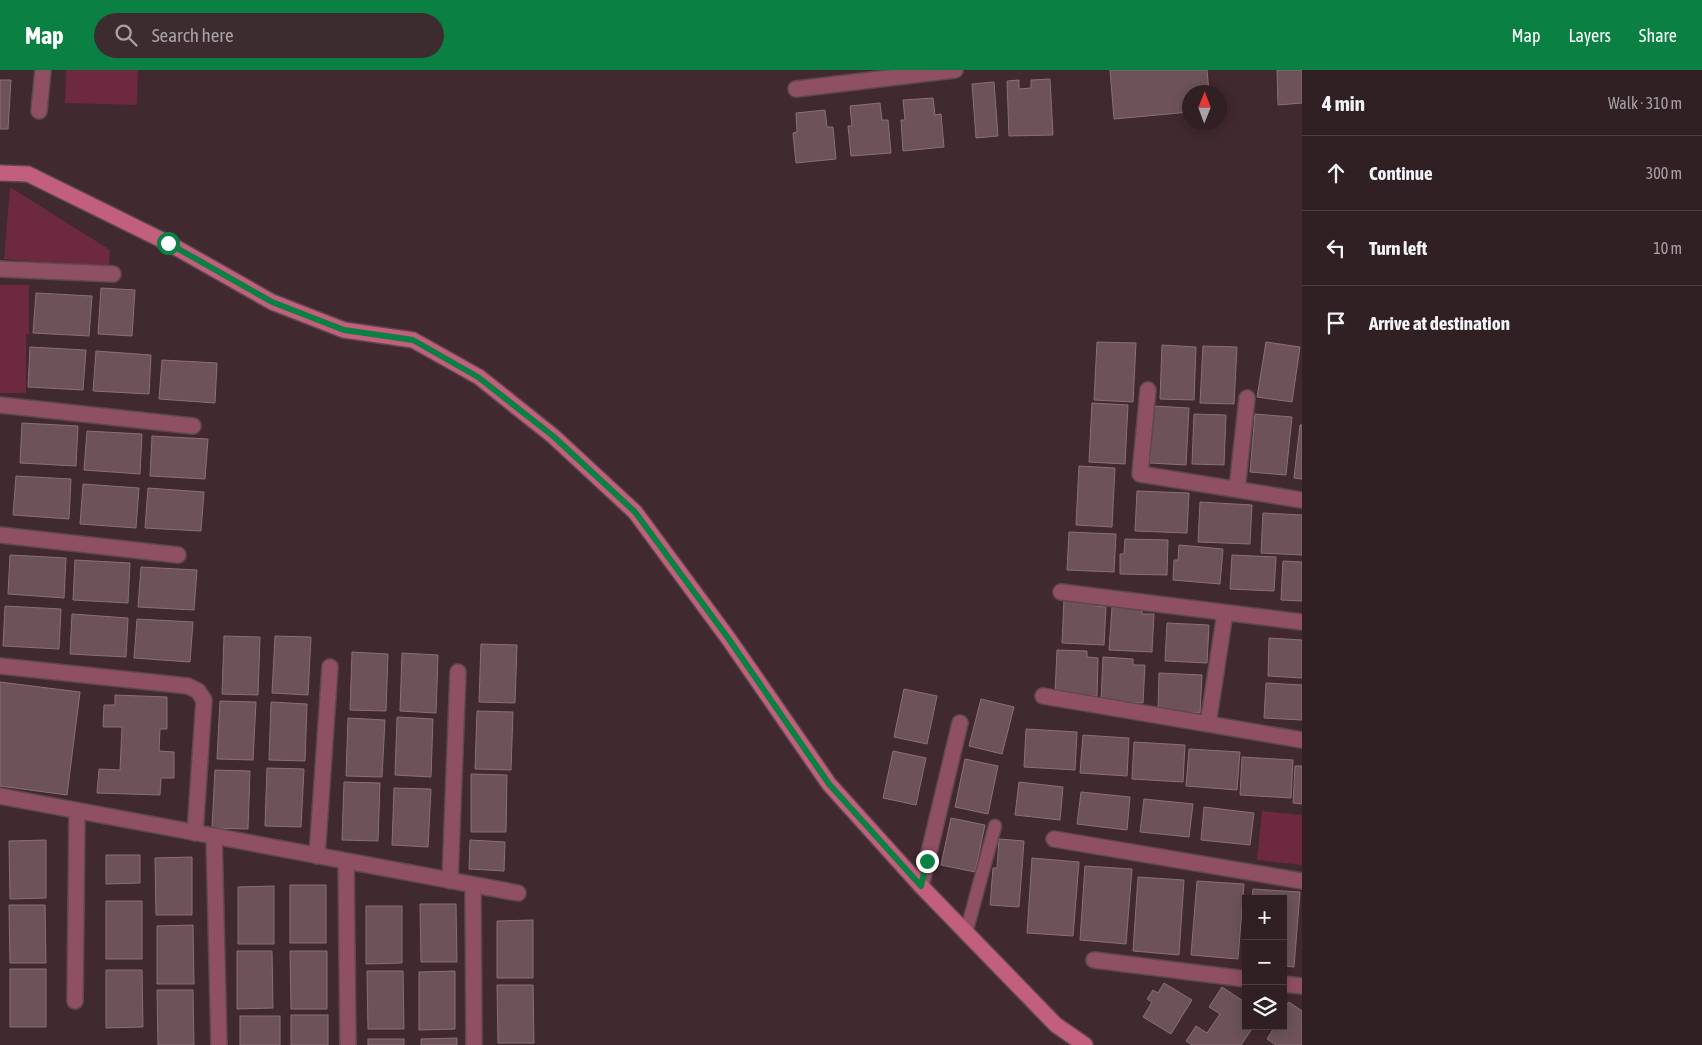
<!DOCTYPE html>
<html lang="en">
<head>
<meta charset="utf-8">
<style>
	body { margin:0; font-family:"Asap Condensed",sans-serif; background:#3c2c30; color:#f1f3f6 }
	.controls { position:absolute; right:15px; bottom:15px; display:grid; overflow:hidden; border-radius:0px; box-shadow:0 2px 12px #0003 }
	.controls button { width:45px; height:45px; display:grid; place-items:center; padding:0; border:0; border-bottom:1px solid #4b3d41; background:#301f23; color:#f1f3f6; font:25px sans-serif }
	.compass { position:absolute; left:1182px; top:15px; width:45px; height:45px; border-radius:50%; background:#301f23; box-shadow:0 2px 12px #0003; rotate:1deg }
	.stop { position:absolute; width:15px; height:15px; margin:-11px; border:4px solid #0b8043; border-radius:50%; background:#fff }
	.stop.end { background:#0b8043; border-color:#fff; box-shadow:0 1px 5px #0008 }
	.list { margin:0; padding:0; list-style:none }
	h2 { display:flex; justify-content:space-between; align-items:center; height:65px; margin:0; padding:0 20px; font-size:21px }
	h2 small { font-size:16px; font-weight:400; color:#a8a2a6 }
	.list li { display:grid; grid-template-columns:32px 1fr auto; gap:15px; align-items:center; box-sizing:border-box; height:75px; padding:0 20px; border-top:1px solid #4b3d41 }
	.list b { display:block; font-size:19px; white-space:nowrap }
	.list em { font-size:16px; font-style:normal; color:#a8a2a6 }
	.icon { flex:none; width:28px; height:28px; fill:none; stroke:currentColor; stroke-width:2; stroke-linecap:round; stroke-linejoin:round }
	.map { position:relative; flex:none; width:1302px; height:975px; overflow:hidden }
	header { display:flex; align-items:center; gap:30px; box-sizing:border-box; height:70px; padding:0 25px; background:#0b8043; color:#fff }
	header strong { font-size:24px }
	nav { display:flex; gap:28px; margin-inline-start:auto; font-size:18px }
	.search { width:350px; height:45px; background:#3c2c30; display:flex; align-items:center; gap:12px; box-sizing:border-box; padding:0 18px; border-radius:28px; color:#a8a2a6; font-size:19px }
	main { display:flex }
	aside { flex:1; background:#301f23 }
	.map>svg:first-child { display:block }
	.green { fill:#6c293f }
	.building { fill:#6d5359; stroke:#8b6f76 }
	.lines { fill:none; stroke-linecap:round; stroke-linejoin:round }
	.lane-casing { stroke:#5e484e; stroke-width:15 }
	.street-casing { stroke:#5e484e; stroke-width:18 }
	.secondary-casing { stroke:#5e484e; stroke-width:18 }
	.lane { stroke:#8e5062; stroke-width:12 }
	.street { stroke:#8e5062; stroke-width:15 }
	.secondary { stroke:#c15f7d; stroke-width:15 }
	.route { stroke:#0b8043; stroke-width:6 }
</style>
</head>
<body>
<header>
<strong>Map</strong>
<div class="search"><svg class="icon" aria-label="search" viewBox="0 0 24 24"><circle cx="10" cy="10" r="6"/><path d="M15 15l6 6"/></svg>Search here</div>
<nav><a>Map</a><a>Layers</a><a>Share</a></nav>
</header>
<main>
<div class="map">
<svg width="1302" height="975" viewBox="0 0 1302 975">
	<rect width="100%" height="100%" fill="#40292f"/>
	<g class="green">
		<path d="M66,0H138L137,35L65,33Z"/>
		<path d="M10,117L110,180L109,197L4,189Z"/>
		<path d="M0,215H29V264H26V323H0Z"/>
		<path d="M1262,741L1302,745V795L1257,790Z"/>
	</g>
	<g class="building">
		<path d="M1110,0H1207L1209,22H1190V42L1114,49Z"/>
		<path d="M1277,0H1302V33L1278,35Z"/>
		<path d="M1050,9L1053,65L1009,66L1007,11L1019,10V19L1031,18V10Z"/>
		<path d="M0,10H11L8,59H0Z"/>
		<path d="M994,12L998,66L976,68L972,14Z"/>
		<path d="M933,28L935,45L941,44L944,77L903,81L901,50H905L903,30Z"/>
		<path d="M880,33L882,50H888L891,83L851,86L848,56H852L850,36Z"/>
		<path d="M825,40L827,57H833L836,89L796,93L793,63L797,62L796,43Z"/>
		<path d="M101,218L135,220L132,266L98,264Z"/>
		<path d="M36,223L92,226L89,266L33,263Z"/>
		<path d="M1097,272L1136,273L1133,332L1094,330Z"/>
		<path d="M1266,272L1300,277L1292,332L1257,327Z"/>
		<path d="M1162,275L1196,277L1194,330L1160,329Z"/>
		<path d="M1203,276L1237,277L1234,334L1200,333Z"/>
		<path d="M30,277L86,280L83,320L28,317Z"/>
		<path d="M96,281L151,285L149,324L93,321Z"/>
		<path d="M162,290L217,293L215,333L159,329Z"/>
		<path d="M1092,333L1128,335L1125,394L1089,392Z"/>
		<path d="M1153,336L1189,338L1186,395L1150,393Z"/>
		<path d="M1194,344L1226,345L1224,395L1192,394Z"/>
		<path d="M1255,344L1292,347L1286,405L1250,402Z"/>
		<path d="M22,353L78,356L76,396L20,393Z"/>
		<path d="M1300,355H1302V409L1294,408Z"/>
		<path d="M87,361L142,364L140,404L84,400Z"/>
		<path d="M152,366L208,369L205,409L150,406Z"/>
		<path d="M1079,396L1115,398L1112,457L1076,455Z"/>
		<path d="M16,406L71,409L69,449L13,445Z"/>
		<path d="M83,414L139,418L136,458L80,454Z"/>
		<path d="M148,418L204,422L201,461L145,458Z"/>
		<path d="M1137,421L1189,423L1187,463L1135,461Z"/>
		<path d="M1200,432L1252,435L1250,474L1198,472Z"/>
		<path d="M1263,443L1302,445V485L1261,483Z"/>
		<path d="M1069,462L1116,464L1114,502L1067,500Z"/>
		<path d="M1125,469L1168,470L1167,505L1120,504V484H1124Z"/>
		<path d="M1179,475L1223,479L1220,514L1173,510L1174,490H1178Z"/>
		<path d="M10,485L66,488L64,528L8,524Z"/>
		<path d="M1232,485L1276,487L1274,521L1230,519Z"/>
		<path d="M75,490L130,493L128,533L73,530Z"/>
		<path d="M1283,491L1302,492V531L1281,530Z"/>
		<path d="M141,497L197,500L194,540L138,537Z"/>
		<path d="M1064,529L1094,530V536L1106,537L1104,575L1062,573Z"/>
		<path d="M5,536L61,539L59,579L3,576Z"/>
		<path d="M1112,537L1142,538V544H1154L1152,582L1109,580Z"/>
		<path d="M72,544L128,548L126,587L70,584Z"/>
		<path d="M137,549L193,552L190,592L134,588Z"/>
		<path d="M1167,553L1209,555L1207,593L1165,591Z"/>
		<path d="M224,566L260,567L258,625L222,624Z"/>
		<path d="M275,566L311,567L308,625L272,623Z"/>
		<path d="M1269,568L1302,570V608L1268,606Z"/>
		<path d="M481,574L517,575L515,633L479,632Z"/>
		<path d="M1057,580L1087,581V587L1098,588L1097,626L1055,624Z"/>
		<path d="M352,582L388,584L386,641L350,640Z"/>
		<path d="M402,583L438,585L436,643L400,641Z"/>
		<path d="M1103,587L1133,589V595H1145L1143,633L1101,631Z"/>
		<path d="M1159,603L1202,605L1200,643L1158,641Z"/>
		<path d="M0,612L80,622L67,725L0,716Z"/>
		<path d="M1266,613L1302,615V650L1264,648Z"/>
		<path d="M904,619L937,626L927,674L894,667Z"/>
		<path d="M115,625L167,627V659H160L159,681L174,682V708H161L160,725L97,723L99,699L120,700L122,657H103L104,635H115Z"/>
		<path d="M981,629L1014,637L1002,684L969,676Z"/>
		<path d="M220,631L256,632L253,690L217,689Z"/>
		<path d="M271,632L307,634L305,691L269,690Z"/>
		<path d="M477,641L513,642L511,700L475,699Z"/>
		<path d="M397,647L433,649L431,707L395,705Z"/>
		<path d="M348,648L385,650L382,707L346,706Z"/>
		<path d="M1026,659L1077,662L1075,700L1024,697Z"/>
		<path d="M1083,665L1129,668L1127,706L1080,703Z"/>
		<path d="M1134,672L1185,675L1183,712L1132,709Z"/>
		<path d="M1189,679L1240,682L1237,720L1186,716Z"/>
		<path d="M893,681L926,688L916,735L883,728Z"/>
		<path d="M1242,687L1293,690L1291,728L1240,725Z"/>
		<path d="M965,689L998,696L988,744L955,737Z"/>
		<path d="M1295,696H1302V734L1293,733Z"/>
		<path d="M267,698L304,699L301,757L265,756Z"/>
		<path d="M215,700L250,701L248,759L212,758Z"/>
		<path d="M471,704L507,705L506,762H471Z"/>
		<path d="M344,712L380,713L378,771L342,770Z"/>
		<path d="M1019,712L1063,717L1060,750L1015,745Z"/>
		<path d="M394,718L431,719L428,777L392,775Z"/>
		<path d="M1081,722L1130,727L1127,760L1077,754Z"/>
		<path d="M1144,729L1193,734L1189,767L1140,762Z"/>
		<path d="M1204,737L1254,743L1250,775L1201,770Z"/>
		<path d="M951,748L985,755L975,802L941,795Z"/>
		<path d="M999,769L1024,771L1019,837L990,835L993,798H997Z"/>
		<path d="M46,770V828L10,829L9,771Z"/>
		<path d="M470,770L505,772L504,801L469,799Z"/>
		<path d="M106,785H140V813L106,814Z"/>
		<path d="M192,787V845H156L155,788Z"/>
		<path d="M1032,788L1079,792L1073,866L1027,863Z"/>
		<path d="M1085,796L1132,799L1126,874L1080,870Z"/>
		<path d="M1138,807L1184,810L1179,885L1133,881Z"/>
		<path d="M1197,811L1244,814L1238,889L1191,885Z"/>
		<rect x="290" y="815" width="36" height="58"/>
		<path d="M274,816V874H238V817Z"/>
		<path d="M1253,819L1300,822L1294,897L1283,896V829H1252Z"/>
		<rect x="106" y="831" width="36" height="58"/>
		<path d="M420,834H456L457,892H421Z"/>
		<path d="M9,835H45L46,893H10Z"/>
		<path d="M366,836H402V893L366,894Z"/>
		<path d="M533,850V908H497V851Z"/>
		<path d="M193,855L194,914H157V856Z"/>
		<path d="M237,881H272L273,938L237,939Z"/>
		<path d="M290,881H327V939H291Z"/>
		<rect x="10" y="899" width="36" height="58"/>
		<path d="M106,900H142L143,957L106,958Z"/>
		<path d="M367,901H403L404,959H368Z"/>
		<path d="M455,901V959L419,960V902Z"/>
		<path d="M1164,913L1192,930L1171,964L1143,947L1152,932L1147,929L1153,920L1158,923Z"/>
		<path d="M497,915H533L534,973H498Z"/>
		<path d="M1222,917L1246,933V956H1254L1241,975H1192L1186,971L1196,956L1207,963L1220,944L1209,937Z"/>
		<path d="M157,920H193L194,975H158Z"/>
		<path d="M1289,932L1302,941V975H1276L1267,969L1275,956H1283V938Z"/>
		<rect x="291" y="945" width="37" height="30"/>
		<rect x="240" y="946" width="40" height="29"/>
		<path d="M457,968V975H421V969Z"/>
		<rect x="368" y="969" width="36" height="6"/>
	</g>
	<g class="lines">
		<defs>
			<path id="lane" d="M966,863L995,756"/>
			<g id="street">
				<path d="M796,19L955,0"/>
				<path d="M39,41L43,0"/>
				<path d="M0,199L113,204"/>
				<path d="M1148,320L1140,404L1302,430"/>
				<path d="M0,335L193,356"/>
				<path d="M1237,419L1247,328"/>
				<path d="M0,465L178,485"/>
				<path d="M1061,522L1302,552"/>
				<path d="M0,596L188,616L198,621L204,630L195,763"/>
				<path d="M1043,626L1302,670"/>
				<path d="M1208,654L1225,543"/>
				<path d="M0,726L518,823"/>
				<path d="M214,766L219,975"/>
				<path d="M1054,769L1302,811"/>
				<path d="M317,786L330,597"/>
				<path d="M346,791L348,975"/>
				<path d="M450,811L458,602"/>
				<path d="M473,815L474,975"/>
				<path d="M921,816L960,653"/>
				<path d="M1094,890L1246,909"/>
				<path d="M1283,914L1302,916"/>
				<path d="M75,931L77,741"/>
			</g>
			<path id="secondary" d="M0,103L28,104L168,173L272,232L344,260L413,270L479,307L553,366L635,442L728,568L829,714L921,816L1056,955L1085,975"/>
		</defs>
		<use href="#lane" class="lane-casing"/>
		<use href="#street" class="street-casing"/>
		<use href="#secondary" class="secondary-casing"/>
		<use href="#lane" class="lane"/>
		<use href="#street" class="street"/>
		<use href="#secondary" class="secondary"/>
	</g>
	<g class="lines">
		<path class="route" d="M168,173L272,232L344,260L413,270L478,307L553,366L635,442L728,568L829,714L921,816L927,791"/>
	</g>
</svg>
<div class="controls">
<button>+</button>
<button>−</button>
<button><svg class="icon" aria-label="layers" viewBox="0 0 24 24"><path d="M12 4l9 5-9 5-9-5zM3 14l9 5 9-5"/></svg></button>
</div>
<svg class="compass" viewBox="-18 -18 36 36"><path d="M0-13l5 13h-10z" fill="#e53935"/><path d="M0 13l5-13h-10z" fill="#a8a2a6"/></svg>
<div class="stop" style="left:168px;top:173px"></div>
<div class="stop end" style="left:927px;top:791px"></div>
</div>
<aside>
<h2>4 min<small>Walk · 310 m</small></h2>
<ul class="list">
<li><svg class="icon" aria-label="ahead" viewBox="0 0 24 24"><path d="M12 20V5M6 11l6-6 6 6"/></svg><div><b>Continue</b></div><em>300 m</em></li>
<li><svg class="icon" aria-label="left" viewBox="0 0 24 24"><path d="M17 20v-9H6M10 6l-5 5 5 5"/></svg><div><b>Turn left</b></div><em>10 m</em></li>
<li><svg class="icon" aria-label="arrive" viewBox="0 0 24 24"><path d="M6 21V4h12l-3 4 3 4H6"/></svg><div><b>Arrive at destination</b></div></li>
</ul>
</aside>
</main>
</body>
</html>
